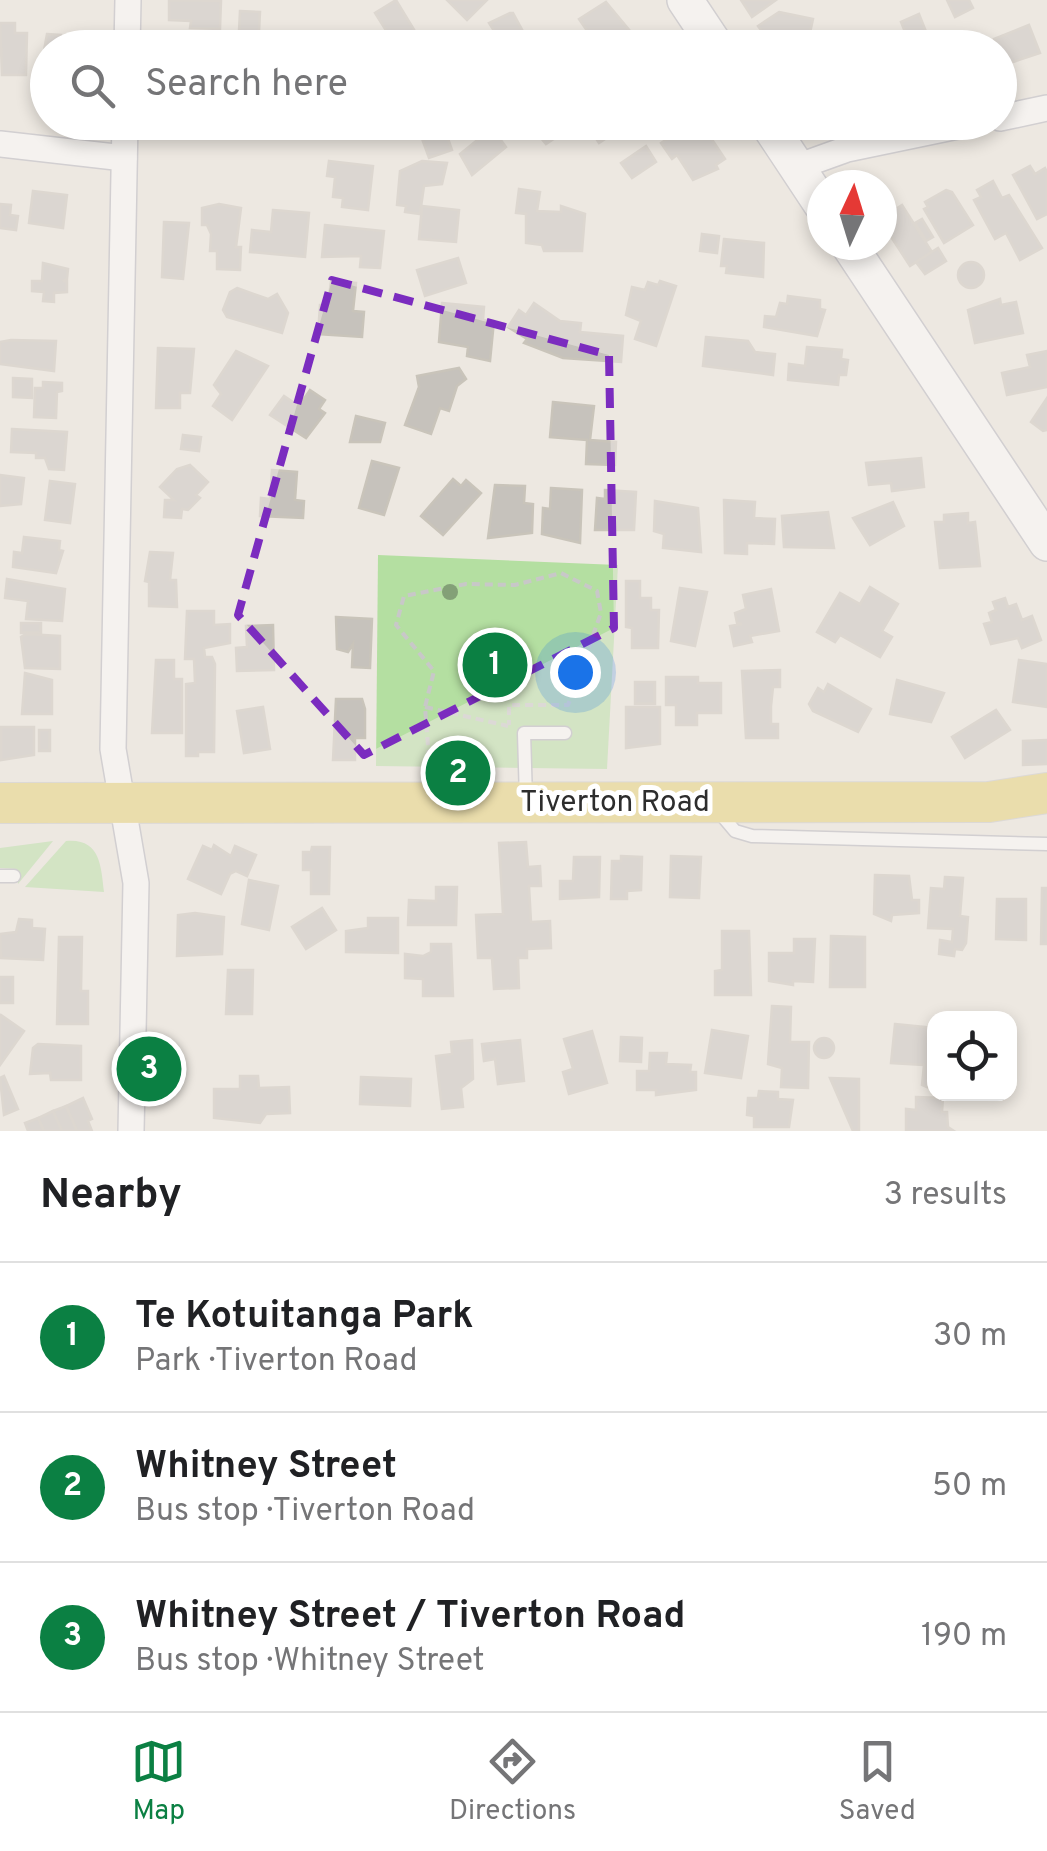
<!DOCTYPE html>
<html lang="en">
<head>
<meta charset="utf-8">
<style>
	body { margin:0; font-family:Overpass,sans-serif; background:#f6f6f6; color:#202124 }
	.controls { position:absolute; right:30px; bottom:30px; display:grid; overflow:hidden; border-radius:20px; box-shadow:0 5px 15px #0003 }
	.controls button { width:90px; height:90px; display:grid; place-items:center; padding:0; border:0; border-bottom:2px solid #e0e0e0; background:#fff; color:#202124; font:50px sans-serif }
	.compass { position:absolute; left:807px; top:170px; width:90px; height:90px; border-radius:50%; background:#fff; box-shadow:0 5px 15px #0003; rotate:4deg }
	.you { position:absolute; left:575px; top:672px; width:35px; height:35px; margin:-25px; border:8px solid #fff; border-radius:50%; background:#1a73e8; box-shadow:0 0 0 15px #1a73e833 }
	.badge { display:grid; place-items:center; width:65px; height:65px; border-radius:50%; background:#0b8043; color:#fff; font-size:32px; font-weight:700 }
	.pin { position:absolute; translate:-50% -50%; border:5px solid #fff; box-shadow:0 2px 10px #0006 }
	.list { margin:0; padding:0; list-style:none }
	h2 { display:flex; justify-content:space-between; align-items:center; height:130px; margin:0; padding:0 40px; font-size:42px }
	h2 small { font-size:32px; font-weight:400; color:#757577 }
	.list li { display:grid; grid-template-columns:65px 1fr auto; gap:30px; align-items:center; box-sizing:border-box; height:150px; padding:0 40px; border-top:2px solid #e0e0e0 }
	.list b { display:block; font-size:38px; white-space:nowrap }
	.list p { margin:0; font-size:32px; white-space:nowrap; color:#757577 }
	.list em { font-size:32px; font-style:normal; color:#757577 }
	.icon { flex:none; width:55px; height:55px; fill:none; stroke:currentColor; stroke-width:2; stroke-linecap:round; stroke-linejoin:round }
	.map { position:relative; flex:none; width:1047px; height:1131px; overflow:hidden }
	.search { position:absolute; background:#fff; box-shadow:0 5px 15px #0003; left:30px; right:30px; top:30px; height:110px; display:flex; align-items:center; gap:25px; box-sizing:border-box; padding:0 35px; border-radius:55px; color:#757577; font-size:38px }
	.sheet { height:580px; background:#fff }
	nav { display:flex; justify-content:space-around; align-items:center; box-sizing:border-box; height:140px; border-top:2px solid #e0e0e0; background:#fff; font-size:28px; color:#757577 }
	nav a { display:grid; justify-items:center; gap:5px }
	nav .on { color:#0b8043 }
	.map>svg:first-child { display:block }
	.green { fill:#b4dfa1 }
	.building { fill:#c6c2bc; stroke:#c9c4ba; stroke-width:2.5 }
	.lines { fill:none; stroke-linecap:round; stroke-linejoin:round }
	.service-casing { stroke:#b1b2bc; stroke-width:15 }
	.minor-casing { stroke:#b1b2bc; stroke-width:28 }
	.secondary-casing { stroke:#b1b2bc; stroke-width:38 }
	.primary-casing { stroke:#c8c8c8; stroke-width:42 }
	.path { stroke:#c8c8c8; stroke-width:4; stroke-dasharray:8 5; stroke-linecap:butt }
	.service { stroke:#fff; stroke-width:12 }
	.minor { stroke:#fff; stroke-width:25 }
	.secondary { stroke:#fff; stroke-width:35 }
	.primary { stroke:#e7d06b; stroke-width:40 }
	.tree { fill:#83a077 }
	.marked { fill:none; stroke:#7b2cbf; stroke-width:8; stroke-dasharray:20 12; stroke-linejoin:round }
	.labels { text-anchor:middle; stroke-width:10; stroke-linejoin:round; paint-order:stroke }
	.street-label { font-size:30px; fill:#2d2d2d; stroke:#fff }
</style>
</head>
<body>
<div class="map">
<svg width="1047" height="1131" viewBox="0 0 1047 1131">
	<rect width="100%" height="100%" fill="#ede8e1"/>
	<g class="green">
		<path d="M378,555L618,565L607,769L376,766Z"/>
		<path d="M53,841L18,884L17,869L0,868V848Z"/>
		<path d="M66,841C100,838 101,865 104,892L25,887Z"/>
	</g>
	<g class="building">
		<path d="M169,0L221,1L220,29L190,28L191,21L169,20Z"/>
		<path d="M396,0L421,41L410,48H397L375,13Z"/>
		<path d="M447,0H487L467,20Z"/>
		<path d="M741,0H776L752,17Z"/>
		<path d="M947,0H969L973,8L955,17Z"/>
		<path d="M606,2L630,31L599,48L579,19Z"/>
		<path d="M240,11L260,12L259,32L239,31Z"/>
		<path d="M779,12L813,19L808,42L777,35L769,41L758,26Z"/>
		<path d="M510,13H513L532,48H505L489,23Z"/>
		<path d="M919,14L927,34L909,42L901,22Z"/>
		<path d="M0,23H15V33H27L26,75H2Z"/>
		<path d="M1029,25L1040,53L1004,65L994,39Z"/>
		<path d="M47,34L61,35V43L81,42V48H48V68L41,67Z"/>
		<path d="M977,34L983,48H940L938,43L950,38L954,45Z"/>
		<path d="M173,122H205L204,129L172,127Z"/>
		<path d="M312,122H352L349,137L311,128Z"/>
		<path d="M534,122H579L546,144L530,125Z"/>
		<path d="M594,122H609L616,132L599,143L588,126Z"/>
		<path d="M632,122H670L641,136Z"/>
		<path d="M691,123L702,139L709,135L725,159L716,165L718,169L693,180L677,155L672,159L661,143Z"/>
		<path d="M444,127L452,150L429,158L421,136Z"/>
		<path d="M492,128L506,147L472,175L460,154Z"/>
		<path d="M646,146L656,162L632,178L621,163Z"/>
		<path d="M329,161L373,166L368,210L342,207L343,198L333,197L335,177L327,176Z"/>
		<path d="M422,161L447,163L442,184L424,186L420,214L405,212L406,206L397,205L400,171Z"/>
		<path d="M1030,166L1035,174L1045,168L1047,172V214L1037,219L1013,175Z"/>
		<path d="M993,181L1002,198L1009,195L1042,248L1020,260L1006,233L995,239L974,200L981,197L977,190Z"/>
		<path d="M519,189L540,192L537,211L561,212V206L585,214L582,251H544L542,245L526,243V214L516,213Z"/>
		<path d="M946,190L952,192L973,225L944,243L924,209L928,207L925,202Z"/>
		<path d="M33,191L67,195L63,228L29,223Z"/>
		<path d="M0,204L11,205L10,215L18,216L16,230L0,228Z"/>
		<path d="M219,204L241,208L236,247H241L240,270L217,269V251H210L211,234L207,225H202V208Z"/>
		<path d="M902,205L932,252L910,266L882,223V218Z"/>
		<path d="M422,206L459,210L456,242L419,239Z"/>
		<path d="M273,210L309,213L305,257L250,252L252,230L271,232Z"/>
		<path d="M922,219L933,237L926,241L915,223Z"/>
		<path d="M164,222L189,223L183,279L162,277Z"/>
		<path d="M325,225L384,231L380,268L360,267L361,256L322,257Z"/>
		<path d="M702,234L719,236L717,253L700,251Z"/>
		<path d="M724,239L764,243L763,277L726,273L727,266H721Z"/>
		<path d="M938,248L946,261L925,274L916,262Z"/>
		<path d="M458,258L466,283L425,296L417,270Z"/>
		<circle cx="971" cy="275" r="13"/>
		<path d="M43,263L68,269L67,279L63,281H67V292L54,293V302L43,301L44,292L32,291V281H42Z"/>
		<path d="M331,281L356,283L353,311L364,312L362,337L318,334L320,305H328Z"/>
		<path d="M660,281L676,286L656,346L635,339L641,321L626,315L632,287L645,290L648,282L658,285Z"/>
		<path d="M237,288L268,299L277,294L288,313L282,333L227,317L223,310L230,292Z"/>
		<path d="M788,296L820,300V309L825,310L817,336L764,327L765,316L776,317L780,303L787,304Z"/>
		<path d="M1000,299L1001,305L1016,302L1023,333L975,343L968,310Z"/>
		<path d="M442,303L484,307L483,320L494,321L490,361L467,356L468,347L439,342Z"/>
		<path d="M534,303L560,321L581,323L580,332L623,336L621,362L563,358L524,343L527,339L508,327L519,310L526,315Z"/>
		<path d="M706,337L748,341L755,352L775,354L773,375L703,366Z"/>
		<path d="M11,340L56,341L54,371L0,364V342Z"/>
		<path d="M807,347L842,350L841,359L848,360L846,375H839L838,385L788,380L789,364L805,366Z"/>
		<path d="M158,348L194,349L190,393H180V408H156Z"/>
		<path d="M236,351L268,366L232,420L213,406L221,394L214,385Z"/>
		<path d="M1047,351V387L1007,395L1002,373L1030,367L1027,355Z"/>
		<path d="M459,368L466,379L457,386L449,411L440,408L431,434L405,425L419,387L417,376Z"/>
		<path d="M13,378L32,379V398L13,397Z"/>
		<path d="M43,382L62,383V391L57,392L56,418L34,417L35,388H43Z"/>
		<path d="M310,390L325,400L319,409L325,413L306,438L270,415L284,396L299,406Z"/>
		<path d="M1047,398V430L1043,431L1031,422Z"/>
		<path d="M553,402L594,406L590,440L616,442L615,465L586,464L587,440L550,437Z"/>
		<path d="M356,416L385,423L380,442H350Z"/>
		<path d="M12,429L67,432L64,470L49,469L45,458H36V453L11,452Z"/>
		<path d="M183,435L201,437L199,451L181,449Z"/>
		<path d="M921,458L924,487L892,491L891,483L869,485L866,463Z"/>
		<path d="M372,461L399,468L384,515L359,508Z"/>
		<path d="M190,465L208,482L196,495L200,498L188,510L182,509L181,518L164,517L165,500H174L160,487L177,469Z"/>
		<path d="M272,470L297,472L295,500L304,501L303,518L260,516L261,498L270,499Z"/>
		<path d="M0,475L24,478L21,504L0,506Z"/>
		<path d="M453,479L461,486L466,480L481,493L443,535L421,516Z"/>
		<path d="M50,481L75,484L70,523L45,520Z"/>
		<path d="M495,485L525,486L524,503L533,504L532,533L488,538Z"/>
		<path d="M551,488L582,490L580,543L542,534L543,508L550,509Z"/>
		<path d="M605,490L636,492L634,530H595L597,498L605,499Z"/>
		<path d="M724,500L755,502L754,518L775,519L774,544L747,543V554L725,553Z"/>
		<path d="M655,501L698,508L701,552L663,548L664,534L654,531Z"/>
		<path d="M893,502L904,526L870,545L853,518Z"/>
		<path d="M828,512L834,548L784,547L782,516Z"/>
		<path d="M968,513V523L975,522L980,566L940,568L935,522H944V515Z"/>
		<path d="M24,537L60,541L59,550L63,551L56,573L13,567L14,552L22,553Z"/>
		<path d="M150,552L173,553L170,580H176L177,607L149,606V582L145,581Z"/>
		<path d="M7,579L65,589L62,621L26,619L28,601L5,598Z"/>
		<path d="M626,581H640V598H651V610H659L658,648H632V628L626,627Z"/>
		<path d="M870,587L898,604L882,631L892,637L880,657L840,635L835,642L817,632L840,593L860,604Z"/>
		<path d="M680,588L707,592L695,646L671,641Z"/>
		<path d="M771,589L779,631L750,636L752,642L734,646L730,626L742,624L737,623L735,613L746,609L743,595Z"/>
		<path d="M1005,598L1008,607L1016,604L1022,620L1032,616L1041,640L1022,648L1018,638L991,644L984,624L992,622L989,613L996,610L993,602Z"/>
		<path d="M187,611H214V625L230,624V643L204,648L205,657H212L215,664L214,752H198V756H186V684L195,683L194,659H185Z"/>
		<path d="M336,617L372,619L370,668L352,667L353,644L348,652L337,649Z"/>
		<rect x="21" y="623" width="20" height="10"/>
		<path d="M273,625L274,670L237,671L236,648L247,647L246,626Z"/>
		<path d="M26,634L60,636V669L25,668L21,637Z"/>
		<path d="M156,660H174V679H182V733H152Z"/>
		<path d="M1019,660L1047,664V707L1013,702Z"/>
		<path d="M780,670V687H773L771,706V724H778V738H746L742,671Z"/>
		<path d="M25,673L52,680V714H22Z"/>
		<path d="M666,677H698V683H721V713H697V725H676V705H666Z"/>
		<path d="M897,680L944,693L931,722L890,714Z"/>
		<rect x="635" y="682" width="20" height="22"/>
		<path d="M828,684L871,709L858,732L813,711L809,704L818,688L824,692Z"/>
		<path d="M336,699H362L365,709V738H355V760H333Z"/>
		<path d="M263,707L270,749L244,753L237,711Z"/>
		<path d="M626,707H660V744L626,748Z"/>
		<path d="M996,710L1010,730L965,758L952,737Z"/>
		<path d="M1,727H34V755L1,760Z"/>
		<rect x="39" y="730" width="11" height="21"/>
		<path d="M1047,740V764L1023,765V741Z"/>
		<path d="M526,842L528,867L540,866L541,886H529L531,922L550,921L551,948L527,949V958H518L519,988L494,989L492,958H478L476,915L503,914L499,843Z"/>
		<path d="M214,845L231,856L235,846L256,855L247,876L236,871L230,874L221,894L188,879L203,846L212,850Z"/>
		<path d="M312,847H330L329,894H311V870H303V852H311Z"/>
		<path d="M621,856L642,857L641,890L627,891V899H611L612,861H621Z"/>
		<path d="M671,856L701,857L699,898L670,897Z"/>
		<path d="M574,857H600L599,897L560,899V881H573Z"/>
		<path d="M875,875L909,876L912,900H919V913L892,915L891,921L874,914Z"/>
		<path d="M945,877L963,878L960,916L968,917L966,943L962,950L955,949L954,956L939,954L940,940L952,942L953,929L928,928L931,888L944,889Z"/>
		<path d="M249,880L278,886L269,930L242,924Z"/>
		<path d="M436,887H457L456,925H408L409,900L436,901Z"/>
		<path d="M1042,888H1047V944H1041Z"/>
		<path d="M997,899H1026V940L996,939Z"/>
		<path d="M322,908L336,930L306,949L292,927Z"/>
		<path d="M195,913L224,917L222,954L177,956L178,915Z"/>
		<path d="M368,918H398V953L346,952V931L368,928Z"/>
		<path d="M19,919L32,920V928L45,929L43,960L1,958L0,934L16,932Z"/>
		<path d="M722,931H749L751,995H715V971L722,970Z"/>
		<path d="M831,936L865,937V987H830Z"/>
		<path d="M59,937H82L81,991H88V1024H57Z"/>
		<path d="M794,939H815L813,982L793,981V985L769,981V953H794Z"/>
		<path d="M431,944H451L453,996H423V979L405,978V954L423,956L431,952Z"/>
		<path d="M228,970H253L252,1014H226Z"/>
		<rect x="0" y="977" width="13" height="26"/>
		<path d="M772,1006L791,1007L790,1042H809L808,1088L781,1087L782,1068L768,1064Z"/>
		<path d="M1,1015L24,1031L0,1065V1017Z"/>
		<path d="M895,1024L934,1028V1090L922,1085L924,1065L891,1063Z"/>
		<path d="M712,1030L748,1036L741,1078L705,1073Z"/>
		<path d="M592,1031L607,1083L569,1094L563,1072L573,1069L564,1039Z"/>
		<path d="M621,1037L642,1038L641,1062L620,1061Z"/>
		<circle cx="824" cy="1048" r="10"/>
		<path d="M472,1040L473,1079L461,1088L463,1107L442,1109L436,1056L452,1054L451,1042Z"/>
		<path d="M520,1040L524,1081L498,1084L495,1059L484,1061L482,1044Z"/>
		<path d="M38,1044L81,1046V1080H51L50,1073L30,1074L33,1048Z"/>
		<path d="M650,1053H667L666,1064L691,1065L690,1072H696V1090L656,1095V1090H637V1071H649Z"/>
		<path d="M4,1076L18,1109L4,1115L0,1078Z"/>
		<path d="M240,1076H258L259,1088L289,1087L290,1113L266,1114L260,1123L214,1118V1089H240Z"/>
		<path d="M361,1077L411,1079L410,1106L360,1104Z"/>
		<path d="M830,1078L859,1079V1131H853Z"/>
		<path d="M759,1091L778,1092V1099L793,1100L789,1127H754V1116L747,1115L748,1098H758Z"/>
		<path d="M916,1097L943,1098L942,1112H947L948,1127L954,1131H906V1109L916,1110Z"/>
		<path d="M83,1098L92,1119L88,1121L92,1131H77L66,1106Z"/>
		<path d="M66,1106L77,1131H62L53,1111Z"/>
		<path d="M53,1111L62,1131H44L38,1118Z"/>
		<path d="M38,1118L44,1131H28L25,1123Z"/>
	</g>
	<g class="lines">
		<defs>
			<g id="service">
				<path d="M526,799L524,733H565"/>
				<path d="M719,812L735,831L752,836L1047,844"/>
				<path d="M0,876H14"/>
			</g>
			<g id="minor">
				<path d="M127,48L128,0"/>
				<path d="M1000,118L1047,108"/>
				<path d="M125,122L113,749L136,883L131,1131"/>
				<path d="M0,144L124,158"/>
				<path d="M797,167L847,149L977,122"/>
			</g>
			<g id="secondary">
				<path d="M685,0L717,48"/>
				<path d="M767,122L822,205"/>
				<path d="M849,245L1047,543"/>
			</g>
			<path id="primary" d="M0,803L989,802L1047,793"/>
		</defs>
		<use href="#service" class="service-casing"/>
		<use href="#minor" class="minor-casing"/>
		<use href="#secondary" class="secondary-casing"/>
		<use href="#primary" class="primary-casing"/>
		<g class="path">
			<path d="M425,707L508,726"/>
			<path d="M430,771L425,707L434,671L396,625L404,596L466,584L515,585L561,573L597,591L601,613L568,705H509V725"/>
		</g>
		<use href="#service" class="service"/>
		<use href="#minor" class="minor"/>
		<use href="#secondary" class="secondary"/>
		<use href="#primary" class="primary"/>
	</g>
	<circle class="tree" cx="450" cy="592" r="8"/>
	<path d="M0 0H1047V1131H0ZM332,280L609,355L614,628L364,755L238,615Z" fill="#ede8e1" fill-opacity=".55" fill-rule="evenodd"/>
	<path class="marked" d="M332,280L609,355L614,628L364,755L238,615Z"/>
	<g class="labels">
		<g class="street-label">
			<text x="615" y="811">Tiverton Road</text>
		</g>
	</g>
</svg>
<div class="controls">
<button><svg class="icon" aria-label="locate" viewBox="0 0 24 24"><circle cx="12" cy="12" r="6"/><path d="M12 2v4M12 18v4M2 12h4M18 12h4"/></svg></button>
</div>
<svg class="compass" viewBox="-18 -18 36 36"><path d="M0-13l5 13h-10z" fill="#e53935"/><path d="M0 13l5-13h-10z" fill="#757577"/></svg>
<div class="you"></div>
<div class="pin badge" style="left:495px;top:665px">1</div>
<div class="pin badge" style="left:458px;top:773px">2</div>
<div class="pin badge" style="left:149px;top:1069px">3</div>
<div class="search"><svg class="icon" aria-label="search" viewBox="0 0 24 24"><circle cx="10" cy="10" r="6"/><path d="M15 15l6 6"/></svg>Search here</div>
</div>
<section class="sheet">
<h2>Nearby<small>3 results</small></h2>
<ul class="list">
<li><span class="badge">1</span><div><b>Te Kotuitanga Park</b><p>Park · Tiverton Road</p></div><em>30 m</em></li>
<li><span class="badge">2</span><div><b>Whitney Street</b><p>Bus stop · Tiverton Road</p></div><em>50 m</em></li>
<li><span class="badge">3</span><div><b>Whitney Street / Tiverton Road</b><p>Bus stop · Whitney Street</p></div><em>190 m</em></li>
</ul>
</section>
<nav>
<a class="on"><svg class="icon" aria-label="map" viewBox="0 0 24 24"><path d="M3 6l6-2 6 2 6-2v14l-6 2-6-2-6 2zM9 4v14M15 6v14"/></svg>Map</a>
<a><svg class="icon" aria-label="directions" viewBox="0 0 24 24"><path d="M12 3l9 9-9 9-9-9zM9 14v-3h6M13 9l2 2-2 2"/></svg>Directions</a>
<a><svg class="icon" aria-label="saved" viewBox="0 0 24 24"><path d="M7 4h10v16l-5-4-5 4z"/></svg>Saved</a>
</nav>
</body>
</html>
